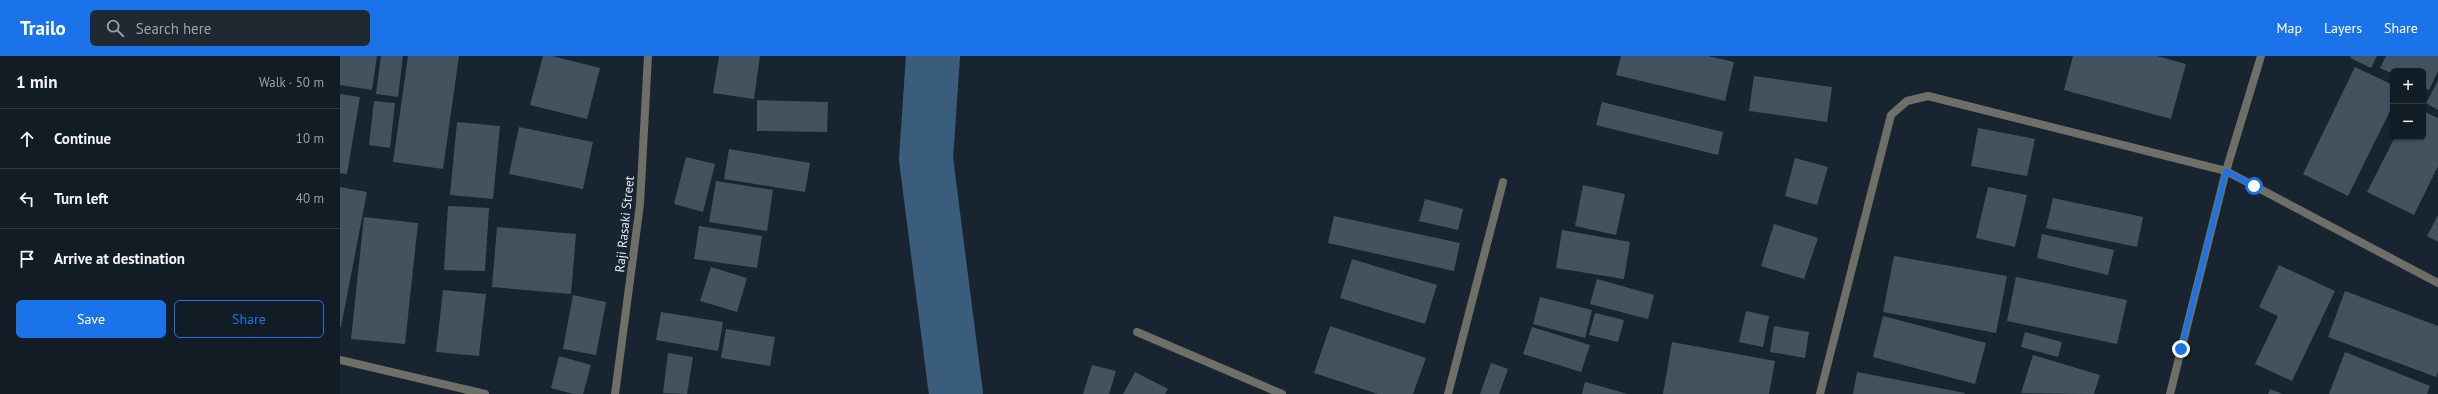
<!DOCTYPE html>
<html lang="en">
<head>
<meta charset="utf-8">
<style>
	body { margin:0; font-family:"PT Sans",sans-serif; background:#1f2931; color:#f1f3f6 }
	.controls { position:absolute; right:12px; top:12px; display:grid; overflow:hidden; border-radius:6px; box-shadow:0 1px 3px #0004 }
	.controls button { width:36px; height:36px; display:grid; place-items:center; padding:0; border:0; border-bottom:1px solid #313a41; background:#121c24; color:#f1f3f6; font:20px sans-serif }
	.stop { position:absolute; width:12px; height:12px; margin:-9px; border:3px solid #1a73e8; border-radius:50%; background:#fff }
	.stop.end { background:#1a73e8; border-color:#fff; box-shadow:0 1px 4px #0008 }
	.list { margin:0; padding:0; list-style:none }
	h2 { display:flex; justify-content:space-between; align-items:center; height:52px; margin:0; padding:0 16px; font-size:17px }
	h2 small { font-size:13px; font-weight:400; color:#9ca1a6 }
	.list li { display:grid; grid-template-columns:26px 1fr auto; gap:12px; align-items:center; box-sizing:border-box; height:60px; padding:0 16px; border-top:1px solid #313a41 }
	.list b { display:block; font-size:15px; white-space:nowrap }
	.list em { font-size:13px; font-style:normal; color:#9ca1a6 }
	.actions { display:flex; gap:8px; padding:12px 16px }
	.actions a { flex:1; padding:9px 0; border:1px solid #1a73e8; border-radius:6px; text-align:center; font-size:14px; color:#1a73e8 }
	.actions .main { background:#1a73e8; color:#fff }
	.icon { flex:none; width:22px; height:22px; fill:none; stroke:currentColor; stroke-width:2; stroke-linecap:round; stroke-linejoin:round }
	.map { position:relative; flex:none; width:2098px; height:338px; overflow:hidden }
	header { display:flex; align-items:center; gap:24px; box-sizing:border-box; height:56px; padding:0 20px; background:#1a73e8; color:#fff }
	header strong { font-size:19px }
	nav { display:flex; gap:22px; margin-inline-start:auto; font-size:14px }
	.search { width:280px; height:36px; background:#1f2931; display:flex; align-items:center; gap:10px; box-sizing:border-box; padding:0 14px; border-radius:6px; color:#9ca1a6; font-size:15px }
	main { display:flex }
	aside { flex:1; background:#121c24 }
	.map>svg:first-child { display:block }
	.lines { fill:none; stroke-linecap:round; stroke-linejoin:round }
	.river { stroke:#395d7a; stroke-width:54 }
	.building { fill:#43525e }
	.minor { stroke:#6e7068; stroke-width:8 }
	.route { stroke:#1a73e8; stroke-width:5 }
	.labels { text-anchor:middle; stroke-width:3.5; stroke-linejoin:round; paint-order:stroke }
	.street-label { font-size:13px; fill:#e3ebf3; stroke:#182530 }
</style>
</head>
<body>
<header>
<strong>Trailo</strong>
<div class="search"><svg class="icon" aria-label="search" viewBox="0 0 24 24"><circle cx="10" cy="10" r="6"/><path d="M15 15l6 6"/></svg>Search here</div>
<nav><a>Map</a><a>Layers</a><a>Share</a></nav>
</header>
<main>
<aside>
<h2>1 min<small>Walk · 50 m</small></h2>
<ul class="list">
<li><svg class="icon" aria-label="ahead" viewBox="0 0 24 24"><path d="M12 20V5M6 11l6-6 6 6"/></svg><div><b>Continue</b></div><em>10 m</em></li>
<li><svg class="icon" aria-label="left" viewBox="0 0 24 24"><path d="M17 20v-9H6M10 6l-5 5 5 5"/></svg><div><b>Turn left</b></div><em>40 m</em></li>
<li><svg class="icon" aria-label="arrive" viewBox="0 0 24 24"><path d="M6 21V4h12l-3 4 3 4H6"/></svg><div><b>Arrive at destination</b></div></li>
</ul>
<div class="actions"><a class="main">Save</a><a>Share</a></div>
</aside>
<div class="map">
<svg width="2098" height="338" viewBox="0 0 2098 338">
	<rect width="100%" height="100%" fill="#182530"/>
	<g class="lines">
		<path class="river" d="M593,0L586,103L616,338"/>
	</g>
	<g class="building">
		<path d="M0,0H37L32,34L0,29Z"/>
		<path d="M41,0H63L58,41L36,38Z"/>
		<path d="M68,0H119L103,113L53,106Z"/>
		<path d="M203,0H212L260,12L247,63L190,49Z"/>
		<path d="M379,0H420L414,43L373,37Z"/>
		<path d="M1281,0H1368L1394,6L1385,45L1276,19Z"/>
		<path d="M1733,0H1817L1846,8L1831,63L1724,34Z"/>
		<path d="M2011,0H2037L2031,12L2010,2Z"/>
		<path d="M2046,0H2098V15L2089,34L2083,31V15H2053V18L2040,12Z"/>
		<path d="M2015,11L2053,29V49L2008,140L1963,118Z"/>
		<path d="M1414,20L1492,31L1487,66L1409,55Z"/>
		<path d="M2098,25V54L2086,47Z"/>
		<path d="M0,38L20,41L7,118L0,117Z"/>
		<path d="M417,44L488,46L487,76L417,75Z"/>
		<path d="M34,45L55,47L50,92L29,89Z"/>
		<path d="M1262,46L1383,76L1378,99L1256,69Z"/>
		<path d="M2083,55L2098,62V110L2074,159L2027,136L2055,81H2083Z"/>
		<path d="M117,66L160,70L153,143L110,139Z"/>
		<path d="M179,71L253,86L243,133L169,118Z"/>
		<path d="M1638,72L1695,83L1687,120L1631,110Z"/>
		<path d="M389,93L470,107L465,136L384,123Z"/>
		<path d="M346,101L375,108L363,156L334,148Z"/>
		<path d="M1455,102L1488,111L1477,149L1445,140Z"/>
		<path d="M376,125L433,134L427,175L369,166Z"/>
		<path d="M1243,129L1285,138L1276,179L1235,170Z"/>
		<path d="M0,131L27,136L1,271H0Z"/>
		<path d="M1648,131L1687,139L1675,191L1636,182Z"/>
		<path d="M1713,142L1803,161L1797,191L1706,172Z"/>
		<path d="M1085,143L1123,153L1118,174L1079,165Z"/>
		<path d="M108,150L149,152L145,215L104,214Z"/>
		<path d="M2098,159V186L2087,180Z"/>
		<path d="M994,160L1120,187L1114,215L988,187Z"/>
		<path d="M24,161L78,167L65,288L11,283Z"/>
		<path d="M1434,168L1478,182L1464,223L1421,210Z"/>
		<path d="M359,170L422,180L417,212L354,203Z"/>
		<path d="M157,171L236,178L231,238L152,231Z"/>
		<path d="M1222,174L1290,186L1284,223L1216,212Z"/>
		<path d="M1702,178L1774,194L1768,219L1697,202Z"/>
		<path d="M1554,200L1667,220L1656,277L1543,256Z"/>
		<path d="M1012,203L1097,229L1085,268L1000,242Z"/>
		<path d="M1939,209L1995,235L1952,325L1915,308L1938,260L1919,251Z"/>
		<path d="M371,211L407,222L397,256L360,245Z"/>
		<path d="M1676,221L1787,244L1777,288L1667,265Z"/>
		<path d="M1257,223L1314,239L1308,263L1250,248Z"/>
		<path d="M103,234L146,238L139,300L96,296Z"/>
		<path d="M2005,235L2098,270V316L2096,321L1988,281Z"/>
		<path d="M233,239L266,246L256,299L223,293Z"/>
		<path d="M1200,241L1252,254L1245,282L1193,268Z"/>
		<path d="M1406,255L1429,260L1423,291L1399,286Z"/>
		<path d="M321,256L383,266L378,295L316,284Z"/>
		<path d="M1255,257L1284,264L1278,286L1249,279Z"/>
		<path d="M1543,260L1646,287L1635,328L1533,301Z"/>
		<path d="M990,270L1086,302L1073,338H1038L974,317Z"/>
		<path d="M1434,270L1469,276L1465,302L1430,296Z"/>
		<path d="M1192,271L1250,289L1241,316L1183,298Z"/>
		<path d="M386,273L435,281L430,310L381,302Z"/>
		<path d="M1685,276L1722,286L1718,301L1681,291Z"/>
		<path d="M1332,286L1435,305L1429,338H1323Z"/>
		<path d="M2005,296L2090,330L2087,338H1989Z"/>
		<path d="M328,297L353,301L347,338L323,337Z"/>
		<path d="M1693,299L1760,319L1754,338L1681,337Z"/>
		<path d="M219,300L251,309L243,338H233L211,332Z"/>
		<path d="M1151,307L1168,313L1159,338H1140Z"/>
		<path d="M752,309L776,315L769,338H743Z"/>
		<path d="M795,316L828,333L825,338H783Z"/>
		<path d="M1517,316L1625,337V338H1513Z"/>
		<path d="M1245,326L1288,338H1242Z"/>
		<path d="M1930,333L1943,338H1928Z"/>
	</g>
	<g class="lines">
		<g class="minor">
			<path d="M797,276L942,338"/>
			<path d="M0,304L145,338"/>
			<path d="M275,338L300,148L308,0"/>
			<path d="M1108,338L1163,126"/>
			<path d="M1480,338L1551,59L1567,45L1588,40L1886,115L2098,227"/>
			<path d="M1830,338L1886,115L1921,0"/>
		</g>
	</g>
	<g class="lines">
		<path class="route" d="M1841,293L1886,115L1914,130"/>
	</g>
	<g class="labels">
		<g class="street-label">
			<text transform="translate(284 168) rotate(-84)" y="5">Raji Rasaki Street</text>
		</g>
	</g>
</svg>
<div class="controls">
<button>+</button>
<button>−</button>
</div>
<div class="stop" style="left:1914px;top:130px"></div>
<div class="stop end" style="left:1841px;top:293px"></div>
</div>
</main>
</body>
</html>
